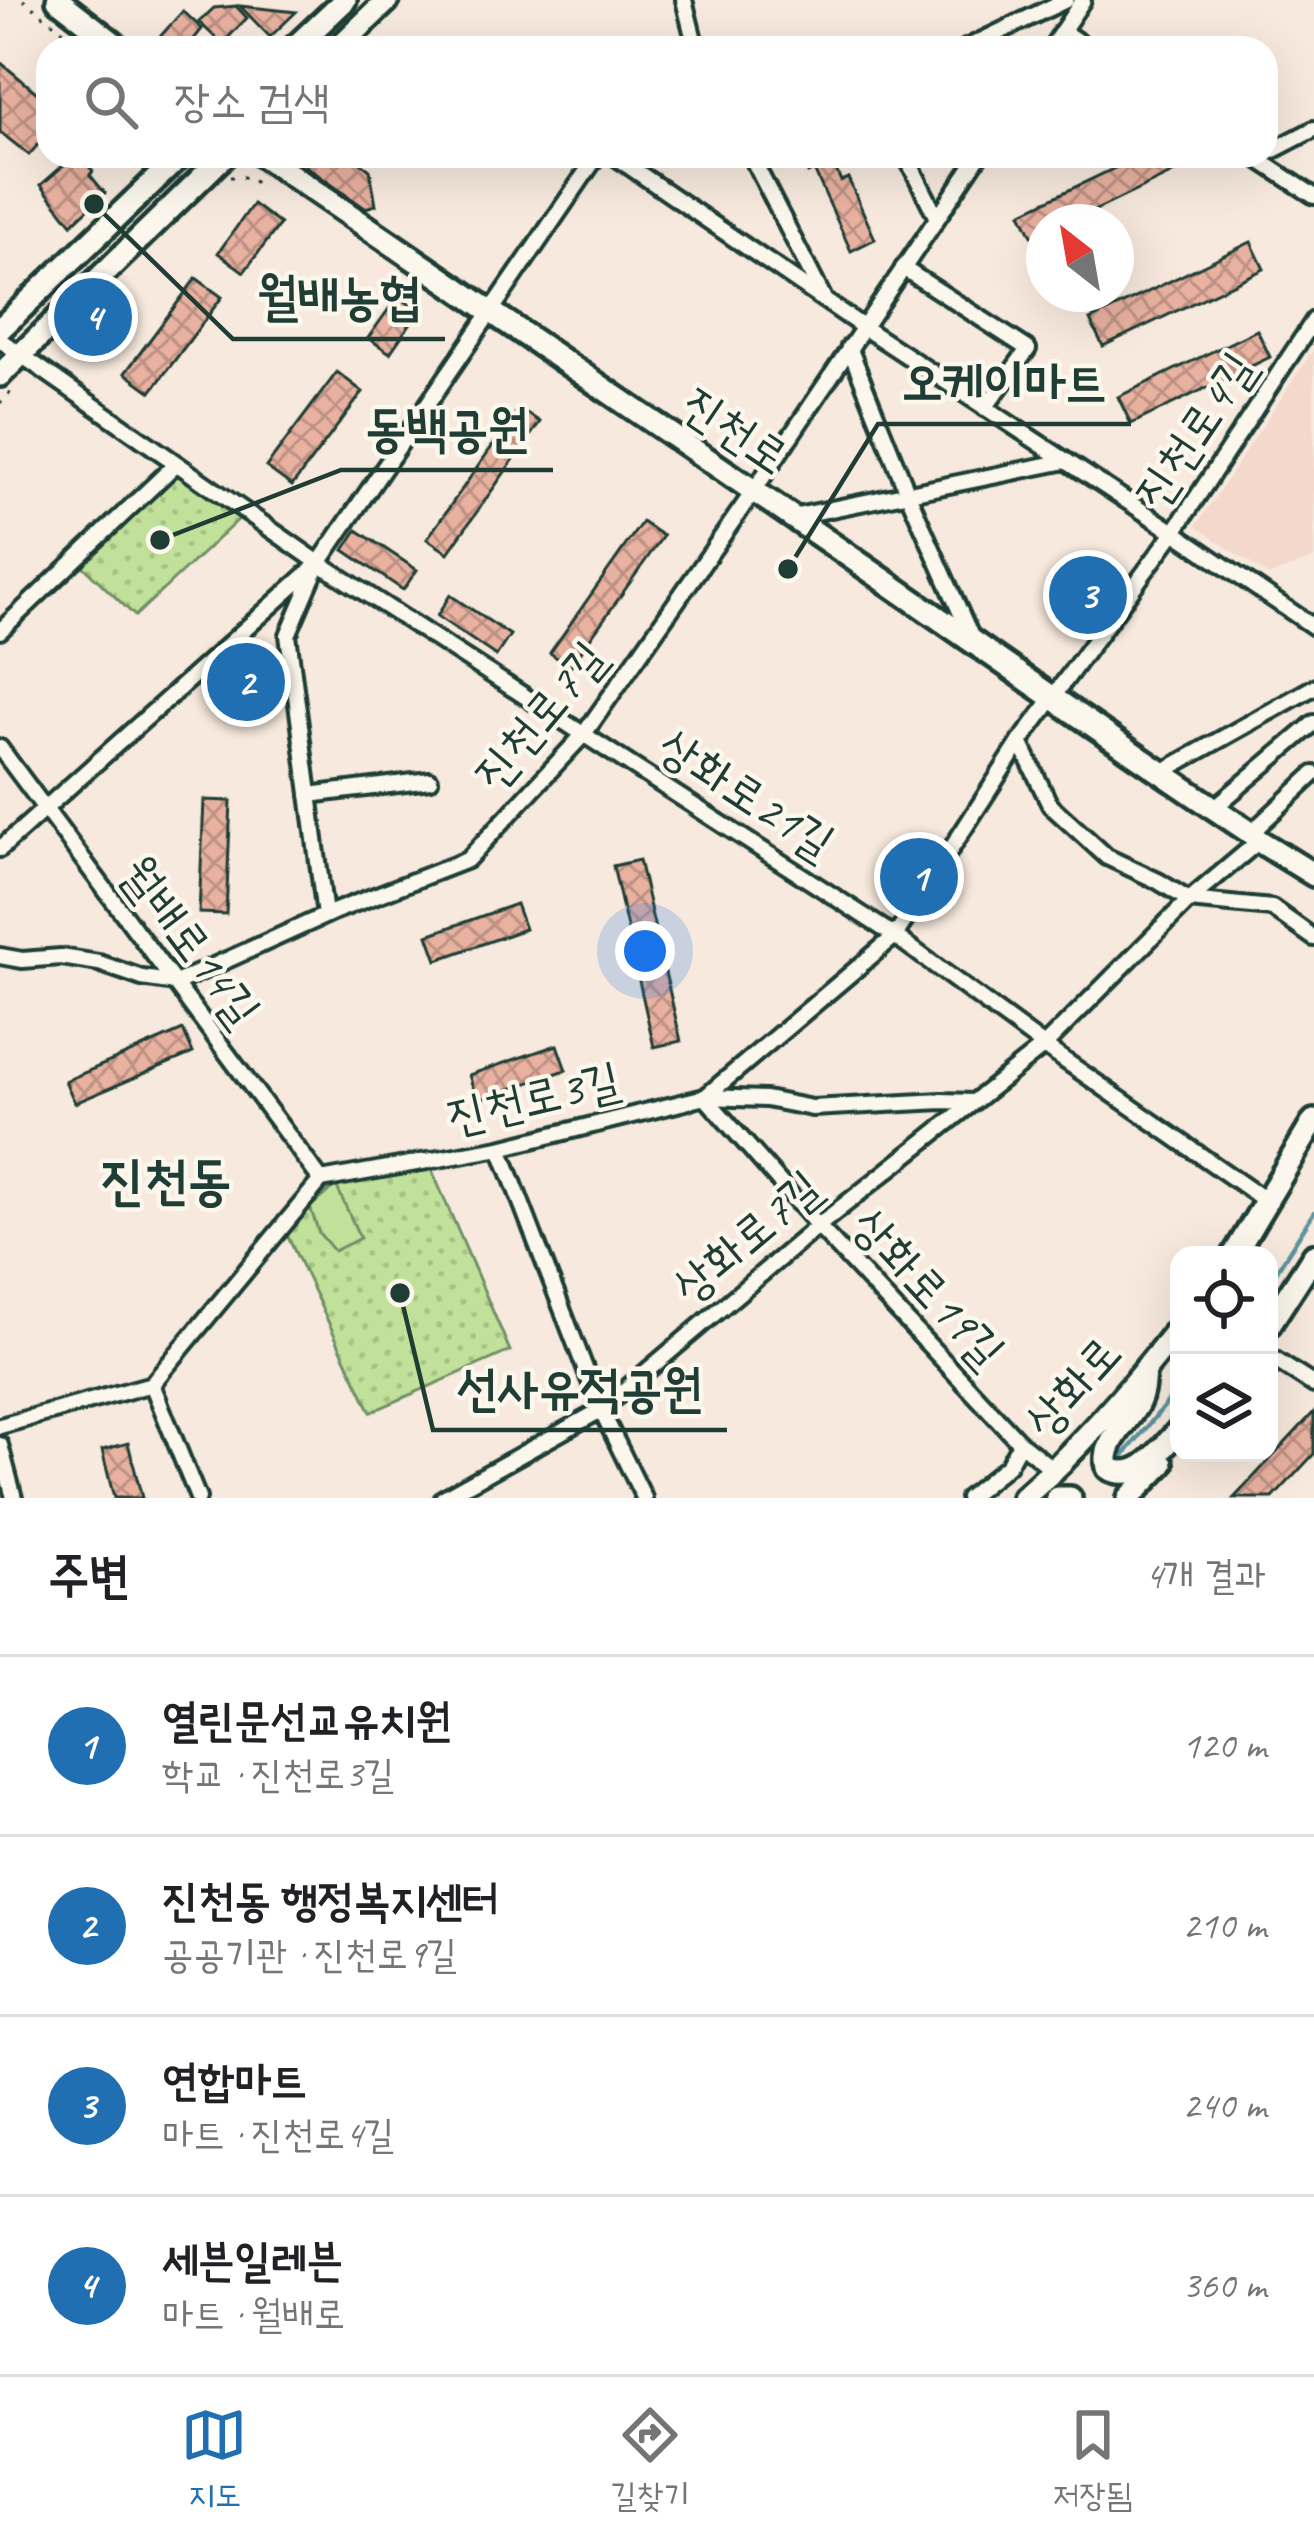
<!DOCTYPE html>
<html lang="ko">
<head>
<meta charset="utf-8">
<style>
	body { margin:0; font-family:Caveat,"Poor Story",sans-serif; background:#f2f2f2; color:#202124 }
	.controls { position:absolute; right:36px; bottom:36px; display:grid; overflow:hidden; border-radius:24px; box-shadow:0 12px 48px #0002 }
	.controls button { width:108px; height:108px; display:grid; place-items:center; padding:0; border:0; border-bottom:3px solid #e0e0e0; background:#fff; color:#202124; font:60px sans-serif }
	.compass { position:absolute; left:1026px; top:204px; width:108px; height:108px; border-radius:50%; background:#fff; box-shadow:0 12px 48px #0002; rotate:329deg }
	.you { position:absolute; left:645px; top:951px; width:42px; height:42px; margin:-30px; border:9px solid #fff; border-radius:50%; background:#1a73e8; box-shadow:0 0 0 18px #1a73e833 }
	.badge { display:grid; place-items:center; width:78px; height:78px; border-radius:50%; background:#1f6fb2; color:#fff; font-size:39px; font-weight:700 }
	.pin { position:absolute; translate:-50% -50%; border:6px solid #fff; box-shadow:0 3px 12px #0006 }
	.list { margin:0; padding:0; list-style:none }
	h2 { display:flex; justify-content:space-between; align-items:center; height:156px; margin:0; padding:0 48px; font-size:51px }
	h2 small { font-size:39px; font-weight:400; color:#757577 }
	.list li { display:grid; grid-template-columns:78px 1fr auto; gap:36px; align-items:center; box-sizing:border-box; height:180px; padding:0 48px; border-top:3px solid #e0e0e0 }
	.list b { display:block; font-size:45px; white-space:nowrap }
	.list p { margin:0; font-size:39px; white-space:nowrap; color:#757577 }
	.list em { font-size:39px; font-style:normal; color:#757577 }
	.icon { flex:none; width:66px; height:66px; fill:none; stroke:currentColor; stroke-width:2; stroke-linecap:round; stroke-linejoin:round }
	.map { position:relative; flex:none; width:1314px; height:1498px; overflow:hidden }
	.search { position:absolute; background:#fff; box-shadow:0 12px 48px #0002; left:36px; right:36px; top:36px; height:132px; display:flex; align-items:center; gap:30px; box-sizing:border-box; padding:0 42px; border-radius:36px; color:#757577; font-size:45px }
	.sheet { height:876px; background:#fff }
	nav { display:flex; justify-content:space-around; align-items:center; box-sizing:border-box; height:168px; border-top:3px solid #e0e0e0; background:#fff; font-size:33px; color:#757577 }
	nav a { display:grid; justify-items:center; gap:6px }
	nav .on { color:#1f6fb2 }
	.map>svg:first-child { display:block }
	.built { fill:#f3d8cb }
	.park { fill:url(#park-dots); stroke:#708f67; stroke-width:3 }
	.garden { fill:#c1e19a; stroke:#708f67; stroke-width:3 }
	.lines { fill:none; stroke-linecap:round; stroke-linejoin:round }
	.stream { stroke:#5b939e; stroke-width:4.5 }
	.building { fill:url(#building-cross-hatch); stroke:#1f3d34; stroke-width:3 }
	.street-casing { stroke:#1f3d34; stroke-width:22 }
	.secondary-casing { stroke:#1f3d34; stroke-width:30 }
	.primary-casing { stroke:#1f3d34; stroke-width:30 }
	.path { stroke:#1f3d34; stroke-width:3; stroke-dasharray:3 9; stroke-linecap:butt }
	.street { stroke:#fbf7ec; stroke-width:14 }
	.secondary { stroke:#fbf7ec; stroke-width:21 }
	.primary { stroke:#fbf7ec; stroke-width:21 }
	.labels { text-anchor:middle; stroke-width:9; stroke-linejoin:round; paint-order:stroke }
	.street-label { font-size:48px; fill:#1f3d34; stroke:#fbf7ec }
	.quarter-label { font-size:54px; font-weight:bold; fill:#1f3d34; stroke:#fbf7ec }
	.leader { fill:none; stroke:#1f3d34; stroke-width:4.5 }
	.callout-dot { fill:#1f3d34; stroke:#fbf7ec; stroke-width:4.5 }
	.callout-label { font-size:51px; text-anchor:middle; font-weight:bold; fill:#1f3d34; stroke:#fbf7ec; stroke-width:9; stroke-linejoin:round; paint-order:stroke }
</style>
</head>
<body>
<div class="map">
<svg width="1314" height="1498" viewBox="0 0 1314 1498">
	<defs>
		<pattern id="park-dots" width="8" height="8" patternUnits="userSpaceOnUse" patternTransform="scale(3)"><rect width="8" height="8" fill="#c1e19a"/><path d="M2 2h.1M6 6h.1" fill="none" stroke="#a5c285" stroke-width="1.8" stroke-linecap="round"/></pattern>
		<pattern id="building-cross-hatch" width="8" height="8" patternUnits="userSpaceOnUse" patternTransform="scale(3)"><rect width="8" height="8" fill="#e9b1a0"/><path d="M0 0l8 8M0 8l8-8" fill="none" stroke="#bc9183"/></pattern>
	</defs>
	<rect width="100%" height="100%" fill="#f7e9dd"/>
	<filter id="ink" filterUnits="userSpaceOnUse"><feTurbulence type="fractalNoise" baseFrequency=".00833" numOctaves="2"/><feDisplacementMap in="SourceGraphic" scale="24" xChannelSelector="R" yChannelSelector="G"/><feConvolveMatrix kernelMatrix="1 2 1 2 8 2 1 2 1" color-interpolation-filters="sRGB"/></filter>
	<g filter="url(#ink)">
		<path class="built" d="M1314,349V558L1269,576L1196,526Z"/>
		<g class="park">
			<path d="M176,472L240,518L135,616L80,563Z"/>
			<path d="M431,1168L510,1351L371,1412L287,1235L325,1190L336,1185Z"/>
		</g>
		<path class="garden" d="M336,1185L360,1238L334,1251L319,1233L310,1207Z"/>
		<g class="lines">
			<g class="stream">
				<path d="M1269,1283L1314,1212"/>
				<path d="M1119,1461L1179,1388"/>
			</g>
		</g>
		<g class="building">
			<path d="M236,6L247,18L222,44L199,22L214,8Z"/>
			<path d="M240,6L296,12L270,37Z"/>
			<path d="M183,11L202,29L187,48H150Z"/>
			<path d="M0,62L48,102V133L29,155L0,132Z"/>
			<path d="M74,156H79L93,171L90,175L105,193L72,224L41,185Z"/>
			<path d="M315,156H352L370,170L376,205L365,208L305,166Z"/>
			<path d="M800,156H830L841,181L848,178L875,239L851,251L814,170L808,173Z"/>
			<path d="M1140,156H1208L1071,222H1044V235L1034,240L1021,213Z"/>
			<path d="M253,204L280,224L244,272L218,253Z"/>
			<path d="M1251,242L1264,269L1103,346L1090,320Z"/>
			<path d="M196,278L222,297L151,392L125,373Z"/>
			<path d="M398,296L419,311L390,353L368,338Z"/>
			<path d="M1257,330L1270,357L1131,424L1118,397Z"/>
			<path d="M337,372L363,392L292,486L266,467Z"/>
			<path d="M519,408L540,422L448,553L427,539Z"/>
			<path d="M642,522L663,536L570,667L550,653Z"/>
			<path d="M357,530L417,570L403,590L344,550Z"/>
			<path d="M450,595L510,635L496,656L437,616Z"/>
			<path d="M204,800L231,801L226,914L199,913Z"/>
			<path d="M639,860L681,1041L654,1047L613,866Z"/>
			<path d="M516,904L525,929L437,960L428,935Z"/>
			<path d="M183,1030L193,1053L75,1103L65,1081Z"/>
			<path d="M557,1045L566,1070L477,1100L469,1075Z"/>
			<path d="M1314,1412V1454L1273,1498H1234Z"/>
			<path d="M128,1443L142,1498H114L102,1450Z"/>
		</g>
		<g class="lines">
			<defs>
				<g id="street">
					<path d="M684,0L696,48"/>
					<path d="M1062,31L1088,48"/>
					<path d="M966,48L1066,0"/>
					<path d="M1051,48L1083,0"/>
					<path d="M1266,154L1314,129"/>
					<path d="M614,156L863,327L1174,532L1314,627"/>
					<path d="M751,156L823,297"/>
					<path d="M906,156L937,218"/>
					<path d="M1253,156L1314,196"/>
					<path d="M903,268L1028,349L985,408"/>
					<path d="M0,340L319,563L895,936L1044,1046L1266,1201"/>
					<path d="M849,347L908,494L973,641"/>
					<path d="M792,517L1066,461"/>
					<path d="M317,567L288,635L325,915"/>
					<path d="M0,631L176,464"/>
					<path d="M1020,742L1050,805L1107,857L1158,881L1189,900L1272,908L1314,938"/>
					<path d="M0,748L321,1180"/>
					<path d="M1162,772L1314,687"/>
					<path d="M309,795L430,780"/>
					<path d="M1214,808L1314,723"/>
					<path d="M1251,833L1314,774"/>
					<path d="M0,849L319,563L597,156"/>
					<path d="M0,956L22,960L61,957L99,963L142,978L176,983L333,912L467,860L584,734L753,492L979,156"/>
					<path d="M705,1097L818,1226L1020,1443L1054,1470"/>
					<path d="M705,1097L766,1099L812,1108L942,1101L973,1102"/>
					<path d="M500,1148L601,1410L644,1498"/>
					<path d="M1269,1356L1314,1385"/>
					<path d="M152,1384L198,1498"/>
					<path d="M0,1426L152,1384L321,1180L500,1148L705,1097L895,936L1020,742L1174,532L1314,320"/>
					<path d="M0,1445L14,1498"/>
					<path d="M443,1498L601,1410L818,1226L1044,1046L1189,900L1259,841"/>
					<path d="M968,1498L1008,1465L1020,1443"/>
				</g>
				<g id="secondary">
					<path d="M58,0L120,48"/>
					<path d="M263,156C440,278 618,398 795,519C948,623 1097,731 1251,833L1259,841L1314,875"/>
					<path d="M1234,1255L1314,1121"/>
					<path d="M1269,1325L1314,1255"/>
					<path d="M1144,1372C1143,1383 1143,1393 1138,1403C1127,1424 1101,1444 1108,1468C1137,1484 1160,1451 1179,1430"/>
					<path d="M1023,1498C1081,1447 1132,1388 1179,1327"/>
					<path d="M1057,1498H1070"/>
					<path d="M1129,1498L1162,1464"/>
				</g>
				<g id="primary">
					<path d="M294,48L345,0"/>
					<path d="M338,48L388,0"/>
					<path d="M0,329L180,156"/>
					<path d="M0,375L224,156"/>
				</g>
			</defs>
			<use href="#street" class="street-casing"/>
			<use href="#secondary" class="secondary-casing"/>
			<use href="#primary" class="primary-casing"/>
			<g class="path">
				<path d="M23,0L86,48"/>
				<path d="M230,177H247L258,184"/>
				<path d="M0,403L16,387"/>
			</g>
			<use href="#street" class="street"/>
			<use href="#secondary" class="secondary"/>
			<use href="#primary" class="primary"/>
		</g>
	</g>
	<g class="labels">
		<g class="street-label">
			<text transform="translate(736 429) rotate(34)" y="17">진천로</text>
			<text transform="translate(1194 430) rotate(-56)" y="17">진천로4길</text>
			<text transform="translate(539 715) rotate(-50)" y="17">진천로7길</text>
			<text transform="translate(747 793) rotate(33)" y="17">상화로21길</text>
			<text transform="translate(191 941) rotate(53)" y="17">월배로14길</text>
			<text transform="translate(533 1097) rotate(-13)" y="17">진천로3길</text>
			<text transform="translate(746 1236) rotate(-40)" y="17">상화로7길</text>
			<text transform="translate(929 1287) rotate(47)" y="17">상화로19길</text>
			<text transform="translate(1072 1386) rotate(-48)" y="17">상화로</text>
		</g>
		<g class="quarter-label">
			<text x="166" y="1198">진천동</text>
		</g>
	</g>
	<path class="leader" d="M94 204L233 339H445M788 569L878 424H1131M160 540L341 470H553M400 1293L433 1430H727"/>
	<g class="callout-dot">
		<circle cx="94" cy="204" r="12"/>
		<circle cx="788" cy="569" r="12"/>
		<circle cx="160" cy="540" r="12"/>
		<circle cx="400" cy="1293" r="12"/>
	</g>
	<g class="callout-label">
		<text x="339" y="313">월배농협</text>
		<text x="1004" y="399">오케이마트</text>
		<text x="447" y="445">동백공원</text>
		<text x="580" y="1405">선사유적공원</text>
	</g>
</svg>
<div class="controls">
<button><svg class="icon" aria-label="locate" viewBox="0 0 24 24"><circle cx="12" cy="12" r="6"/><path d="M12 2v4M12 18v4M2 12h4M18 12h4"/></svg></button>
<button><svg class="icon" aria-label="layers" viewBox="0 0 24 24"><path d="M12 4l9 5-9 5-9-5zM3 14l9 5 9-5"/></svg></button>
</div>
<svg class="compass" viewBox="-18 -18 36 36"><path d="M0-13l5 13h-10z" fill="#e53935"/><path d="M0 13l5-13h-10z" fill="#757577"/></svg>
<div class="you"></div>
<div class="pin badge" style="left:919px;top:877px">1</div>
<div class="pin badge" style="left:246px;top:682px">2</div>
<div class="pin badge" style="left:1088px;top:595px">3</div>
<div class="pin badge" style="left:93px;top:317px">4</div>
<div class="search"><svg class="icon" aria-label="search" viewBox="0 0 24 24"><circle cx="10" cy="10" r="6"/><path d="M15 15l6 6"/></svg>장소 검색</div>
</div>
<section class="sheet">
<h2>주변<small>4개 결과</small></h2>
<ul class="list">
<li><span class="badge">1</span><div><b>열린문선교유치원</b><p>학교 · 진천로3길</p></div><em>120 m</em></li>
<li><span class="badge">2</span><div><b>진천동 행정복지센터</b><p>공공기관 · 진천로9길</p></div><em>210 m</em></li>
<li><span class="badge">3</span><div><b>연합마트</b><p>마트 · 진천로4길</p></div><em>240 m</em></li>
<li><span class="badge">4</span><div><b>세븐일레븐</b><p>마트 · 월배로</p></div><em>360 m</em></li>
</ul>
</section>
<nav>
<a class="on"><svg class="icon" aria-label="map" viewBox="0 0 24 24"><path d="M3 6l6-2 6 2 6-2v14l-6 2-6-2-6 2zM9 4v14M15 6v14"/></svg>지도</a>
<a><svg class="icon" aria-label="directions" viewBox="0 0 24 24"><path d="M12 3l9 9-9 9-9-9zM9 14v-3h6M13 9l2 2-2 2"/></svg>길찾기</a>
<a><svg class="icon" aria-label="saved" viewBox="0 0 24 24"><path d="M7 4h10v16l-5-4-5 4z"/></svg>저장됨</a>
</nav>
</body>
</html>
